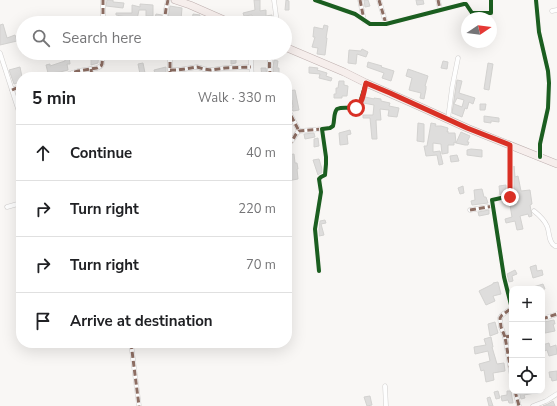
<!DOCTYPE html>
<html lang="en">
<head>
<meta charset="utf-8">
<style>
	body { margin:0; font-family:"Nunito Sans",sans-serif; background:#f6f6f6; color:#202124 }
	.controls { position:absolute; right:12px; bottom:12px; display:grid; overflow:hidden; border-radius:8px; box-shadow:0 4px 16px #0002 }
	.controls button { width:36px; height:36px; display:grid; place-items:center; padding:0; border:0; border-bottom:1px solid #e0e0e0; background:#fff; color:#202124; font:20px sans-serif }
	.compass { position:absolute; left:461px; top:12px; width:36px; height:36px; border-radius:50%; background:#fff; box-shadow:0 4px 16px #0002; rotate:77deg }
	.stop { position:absolute; width:12px; height:12px; margin:-9px; border:3px solid #d93025; border-radius:50%; background:#fff }
	.stop.end { background:#d93025; border-color:#fff; box-shadow:0 1px 4px #0008 }
	.list { margin:0; padding:0; list-style:none }
	h2 { display:flex; justify-content:space-between; align-items:center; height:52px; margin:0; padding:0 16px; font-size:17px }
	h2 small { font-size:13px; font-weight:400; color:#757577 }
	.list li { display:grid; grid-template-columns:26px 1fr auto; gap:12px; align-items:center; box-sizing:border-box; height:56px; padding:0 16px; border-top:1px solid #e0e0e0 }
	.list b { display:block; font-size:15px; white-space:nowrap }
	.list em { font-size:13px; font-style:normal; color:#757577 }
	.icon { flex:none; width:22px; height:22px; fill:none; stroke:currentColor; stroke-width:2; stroke-linecap:round; stroke-linejoin:round }
	.map { position:relative; flex:none; width:557px; height:406px; overflow:hidden }
	.search { position:absolute; background:#fff; box-shadow:0 4px 16px #0002; left:16px; top:16px; width:276px; height:44px; display:flex; align-items:center; gap:10px; box-sizing:border-box; padding:0 14px; border-radius:22px; color:#757577; font-size:15px }
	.panel { position:absolute; background:#fff; box-shadow:0 4px 16px #0002; left:16px; top:72px; width:276px; height:276px; border-radius:16px }
	.map>svg:first-child { display:block }
	.building { fill:#dedddc; stroke:#d3d2d0; fill-rule:evenodd }
	.lines { fill:none; stroke-linecap:round; stroke-linejoin:round }
	.street-casing { stroke:#d1cfce; stroke-width:5 }
	.primary-casing { stroke:#beb0af; stroke-width:8 }
	.street { stroke:#fefefe; stroke-width:4 }
	.primary { stroke:#f6eeec; stroke-width:7 }
	.quiet { stroke:#8d6e63; stroke-width:3; stroke-dasharray:6 3; stroke-linecap:butt }
	.cycleway-casing { stroke:#faf6f4; stroke-width:6 }
	.cycleway { stroke:#1b5e20; stroke-width:4 }
	.route { stroke:#d93025; stroke-width:5 }
</style>
</head>
<body>
<div class="map">
<svg width="557" height="406" viewBox="0 0 557 406">
	<rect width="100%" height="100%" fill="#f9f7f5"/>
	<g class="building">
		<path d="M107,0H113V2L124,3L123,8L106,6Z"/>
		<path d="M254,0H260V11L266,10V16L272,15V23H253L252,15L244,16L243,13L255,10Z"/>
		<path d="M286,0L289,1V10H285Z"/>
		<path d="M364,0H368L370,6L365,7Z"/>
		<path d="M416,0H423L424,4L417,5Z"/>
		<path d="M140,4L153,5V16H146V10H139L137,19L116,15V13H132V5L140,7Z"/>
		<path d="M170,6L182,8L181,20H177V19L168,18Z"/>
		<path d="M156,14L162,15L161,23L154,22Z"/>
		<path d="M193,14L200,15L199,21L192,20Z"/>
		<path d="M3,24L7,38L15,35L17,41L0,45V25Z"/>
		<path d="M324,25L328,26L326,38H327L325,55L317,54L318,48L312,47L315,37H313L314,27L323,29Z"/>
		<path d="M362,49L368,52L366,57L357,54L356,64L348,63L349,50L361,51Z"/>
		<path d="M91,53H99L98,63L91,65Z"/>
		<path d="M148,53H164V55L149,58Z"/>
		<path d="M69,56L70,64H67L68,70L60,72L48,73L46,65L50,64V66L65,61V57Z"/>
		<path d="M231,57H236V63L231,64Z"/>
		<path d="M274,60L278,61L277,68H279V77H274L273,68Z"/>
		<path d="M443,61L448,62L447,69L441,68Z"/>
		<path d="M368,62L382,66L381,67L394,71L391,81L382,78L384,73L367,67Z"/>
		<path d="M143,63L145,73L140,74L138,64Z"/>
		<path d="M488,63L493,64L489,90L484,89Z"/>
		<path d="M20,67L22,77H21V82L14,84L9,70Z"/>
		<path d="M166,67V77H156L154,70Z"/>
		<path d="M309,67L318,68L317,70L327,73L326,76L332,78L331,81L319,78L320,74L309,73Z"/>
		<path d="M261,68H266L267,77H262Z"/>
		<path d="M408,69L428,76L425,86H426V89L424,99L420,98L421,93L409,90L412,78L406,76Z"/>
		<path d="M457,80L462,81L459,93L475,98L473,104L469,102L467,109L465,108L462,117L452,113ZM457,98L464,100L462,107L454,104Z"/>
		<path d="M339,81H344V85L348,86L347,96H342V98H334V94H336V88H338Z"/>
		<path d="M295,90L299,110L293,111L290,107H293L292,100H287V91Z"/>
		<path d="M365,97L374,99V98L381,99V101L390,103L389,106L399,108L397,117L388,116L389,110L380,109L381,120H376L377,139H372L370,118H363V115H373L374,105L363,103Z"/>
		<path d="M480,104H486L485,110H480Z"/>
		<path d="M484,116L499,118V122L491,121V123L484,122Z"/>
		<path d="M418,123L424,124V142L417,141Z"/>
		<path d="M431,123L436,124L435,126H441L448,128L447,132L448,131V133H455L456,143L454,142V145H448V153L442,154L441,144L433,143V152L440,151L443,164L439,165L437,155L426,156L424,146H427Z"/>
		<path d="M350,130L351,134L347,135L348,144L340,145L339,133Z"/>
		<path d="M461,132L470,136L467,142H469L468,145H465L456,143Z"/>
		<path d="M314,133L315,137L305,139L304,134Z"/>
		<path d="M318,138L319,146L314,147V139Z"/>
		<path d="M471,149L482,150V157L467,155V150Z"/>
		<path d="M294,154L295,163H297L298,169H297L298,179L287,181V175L291,174L288,155Z"/>
		<path d="M457,155L459,161L451,162L450,156Z"/>
		<path d="M319,159L322,169V173L318,175L313,160Z"/>
		<path d="M514,166L515,177L518,176L521,191L530,190L532,204L530,205L532,216L529,217L528,214L520,216L523,229L517,230L515,221L506,223L505,219L512,217L510,205L515,204L514,195Z"/>
		<path d="M506,185V193L500,195L499,186Z"/>
		<path d="M463,186L464,193L460,194L458,188Z"/>
		<path d="M482,189L484,197H486L488,203L472,205L471,201L475,200L474,190Z"/>
		<path d="M489,210V214L479,216L478,212Z"/>
		<path d="M325,220L326,223L321,224L324,235L319,236V229L320,221Z"/>
		<path d="M536,265L537,271L542,270L543,275L533,278L530,267Z"/>
		<path d="M515,270L517,274L512,276L513,281L509,282L507,274Z"/>
		<path d="M498,282L501,294L493,296L495,301L486,305L479,291L493,284V283Z"/>
		<path d="M543,284L545,289H530V288Z"/>
		<path d="M554,320L555,324H553L555,331L545,333L544,322Z"/>
		<path d="M495,322L498,333L490,336L488,324Z"/>
		<path d="M491,337L493,347H492L497,364L504,363L505,371L493,373L494,380L486,382L484,370L481,371L479,364L490,361L488,351L475,354L474,347L486,345L484,339Z"/>
		<path d="M549,343L550,347L556,345L557,354L549,356L547,350L542,352V345Z"/>
		<path d="M557,371V380L552,381L551,377L550,378L549,372Z"/>
		<path d="M498,391L500,398L496,399L494,392Z"/>
		<path d="M507,391H511L513,403H509L508,400L502,401L501,396L507,395Z"/>
		<path d="M519,391H535V393L524,395L525,398L521,399Z"/>
		<path d="M370,396L372,405L367,406L364,397Z"/>
		<path d="M490,397L493,406H489L487,398Z"/>
		<path d="M553,401L555,406H543L548,404Z"/>
	</g>
	<g class="lines">
		<defs>
			<g id="street">
				<path d="M274,0L277,23"/>
				<path d="M315,0L355,14L370,24H386L464,4H466L472,13H491V0"/>
				<path d="M360,0L364,21"/>
				<path d="M379,0L386,24"/>
				<path d="M438,0L440,9"/>
				<path d="M536,0L539,32L548,71L549,83L548,108L540,144V157"/>
				<path d="M552,11L557,10"/>
				<path d="M103,23V0"/>
				<path d="M164,23L166,9L168,0"/>
				<path d="M208,23L210,14"/>
				<path d="M0,53L21,118"/>
				<path d="M251,53V63L252,77"/>
				<path d="M91,69L92,77"/>
				<path d="M170,70H178L197,67L204,69L211,70L225,68L251,67"/>
				<path d="M48,77L55,76H63L78,71L97,68L101,66L102,64L103,53"/>
				<path d="M170,77V53"/>
				<path d="M271,77C269,69 268,60 273,53"/>
				<path d="M12,90L21,86"/>
				<path d="M287,108L299,131"/>
				<path d="M448,119L452,88L458,58"/>
				<path d="M287,145C295,140 293,136 299,131L322,129"/>
				<path d="M510,145V196L492,200L504,277L512,309"/>
				<path d="M7,207L21,203"/>
				<path d="M470,210L493,206"/>
				<path d="M534,211C539,215 544,219 547,226C550,233 548,242 555,246H557"/>
				<path d="M319,271L315,229L321,192L319,179L321,177L325,175L326,164V157L322,129L330,128L333,126C335,120 333,114 337,109C344,106 353,110 359,106L366,83"/>
				<path d="M542,319L557,314"/>
				<path d="M512,336L505,337L512,377"/>
				<path d="M505,337L501,327L500,318L502,315L512,308"/>
				<path d="M131,343L139,406"/>
				<path d="M385,386L386,406"/>
				<path d="M515,391L519,406"/>
				<path d="M533,406L546,401L557,394"/>
			</g>
			<g id="primary">
				<path d="M175,0L190,5L231,23"/>
				<path d="M285,47L344,72L366,83L414,104L467,128L557,164"/>
			</g>
		</defs>
		<use href="#street" class="street-casing"/>
		<use href="#primary" class="primary-casing"/>
		<use href="#street" class="street"/>
		<use href="#primary" class="primary"/>
		<g class="quiet">
			<path d="M360,0L364,20"/>
			<path d="M379,0L386,24"/>
			<path d="M438,0L440,9"/>
			<path d="M103,23V0"/>
			<path d="M164,23L166,9L168,0"/>
			<path d="M91,69L92,77"/>
			<path d="M170,70H178L197,67L204,69L211,70L225,68L251,67"/>
			<path d="M48,77L55,76H63L78,71L97,68L101,66L102,64L103,53"/>
			<path d="M170,77V53"/>
			<path d="M271,77C269,69 268,60 273,53"/>
			<path d="M12,90L21,86"/>
			<path d="M287,108L299,131"/>
			<path d="M287,145C295,140 293,136 299,131L322,129"/>
			<path d="M470,210L493,206"/>
			<path d="M542,319L557,314"/>
			<path d="M512,336L505,337L512,377"/>
			<path d="M505,337L501,327L500,318L502,315L512,308"/>
			<path d="M131,343L139,406"/>
			<path d="M515,391L519,406"/>
		</g>
		<defs>
			<g id="cycleway">
				<path d="M315,0L355,14L370,24H386L464,4H466L472,13H491V0"/>
				<path d="M536,0L539,32L548,71L549,83L548,108L540,144V157"/>
				<path d="M510,145V196L492,200L504,277L512,309"/>
				<path d="M319,271L315,229L321,192L319,179L321,177L325,175L326,164V157L322,129L330,128L333,126C335,120 333,114 337,109C344,106 353,110 359,106L366,83"/>
			</g>
		</defs>
		<use href="#cycleway" class="cycleway-casing"/>
		<use href="#cycleway" class="cycleway"/>
	</g>
	<g class="lines">
		<path class="route" d="M356,108C363,103 364,91 366,83L390,93L467,128L510,145V197"/>
	</g>
</svg>
<div class="controls">
<button>+</button>
<button>−</button>
<button><svg class="icon" aria-label="locate" viewBox="0 0 24 24"><circle cx="12" cy="12" r="6"/><path d="M12 2v4M12 18v4M2 12h4M18 12h4"/></svg></button>
</div>
<svg class="compass" viewBox="-18 -18 36 36"><path d="M0-13l5 13h-10z" fill="#e53935"/><path d="M0 13l5-13h-10z" fill="#757577"/></svg>
<div class="stop" style="left:356px;top:108px"></div>
<div class="stop end" style="left:510px;top:197px"></div>
<div class="search"><svg class="icon" aria-label="search" viewBox="0 0 24 24"><circle cx="10" cy="10" r="6"/><path d="M15 15l6 6"/></svg>Search here</div>
<section class="panel">
<h2>5 min<small>Walk · 330 m</small></h2>
<ul class="list">
<li><svg class="icon" aria-label="ahead" viewBox="0 0 24 24"><path d="M12 20V5M6 11l6-6 6 6"/></svg><div><b>Continue</b></div><em>40 m</em></li>
<li><svg class="icon" aria-label="right" viewBox="0 0 24 24"><path d="M7 20v-9h11M14 6l5 5-5 5"/></svg><div><b>Turn right</b></div><em>220 m</em></li>
<li><svg class="icon" aria-label="right" viewBox="0 0 24 24"><path d="M7 20v-9h11M14 6l5 5-5 5"/></svg><div><b>Turn right</b></div><em>70 m</em></li>
<li><svg class="icon" aria-label="arrive" viewBox="0 0 24 24"><path d="M6 21V4h12l-3 4 3 4H6"/></svg><div><b>Arrive at destination</b></div></li>
</ul>
</section>
</div>
</body>
</html>
